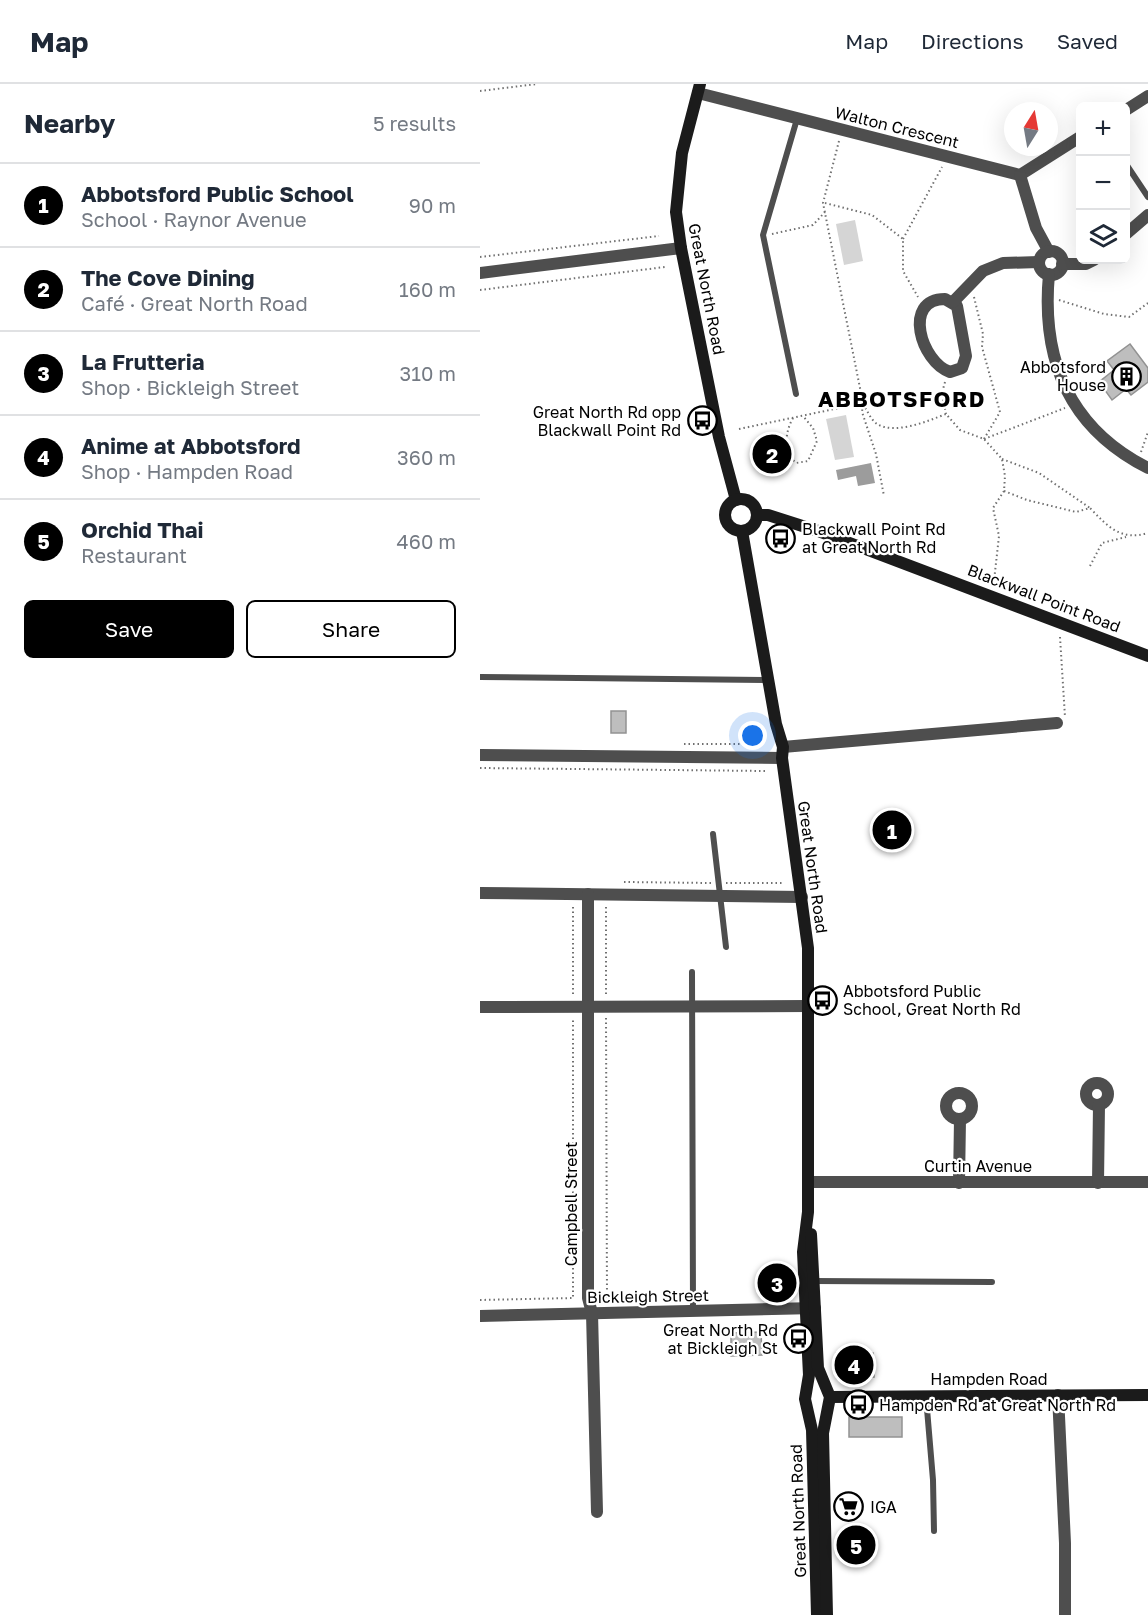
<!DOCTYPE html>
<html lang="en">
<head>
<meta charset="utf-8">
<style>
	body { margin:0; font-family:"Golos Text",sans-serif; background:#f2f2f3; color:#1f2937 }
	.controls { position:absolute; right:18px; top:18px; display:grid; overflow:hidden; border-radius:9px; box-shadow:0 6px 24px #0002 }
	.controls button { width:54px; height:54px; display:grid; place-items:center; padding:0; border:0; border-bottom:2px solid #e0e1e3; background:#fff; color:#1f2937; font:30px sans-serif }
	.compass { position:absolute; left:524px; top:18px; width:54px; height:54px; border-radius:50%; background:#fff; box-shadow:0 6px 24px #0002; rotate:11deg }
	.you { position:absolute; left:273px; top:652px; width:21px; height:21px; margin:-15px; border:4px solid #fff; border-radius:50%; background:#1a73e8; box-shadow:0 0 0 9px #1a73e833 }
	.badge { display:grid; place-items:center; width:39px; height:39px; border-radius:50%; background:#000; color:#fff; font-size:20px; font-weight:700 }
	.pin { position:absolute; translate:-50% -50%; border:3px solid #fff; box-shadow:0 2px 6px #0006 }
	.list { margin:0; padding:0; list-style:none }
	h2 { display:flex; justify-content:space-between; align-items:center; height:78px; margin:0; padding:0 24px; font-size:26px }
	h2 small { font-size:20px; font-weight:400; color:#747a83 }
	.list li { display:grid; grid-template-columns:39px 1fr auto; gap:18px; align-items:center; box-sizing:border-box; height:84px; padding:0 24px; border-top:2px solid #e0e1e3 }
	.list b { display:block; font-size:22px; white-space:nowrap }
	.list p { margin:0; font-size:20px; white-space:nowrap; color:#747a83 }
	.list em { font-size:20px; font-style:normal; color:#747a83 }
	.actions { display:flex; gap:12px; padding:18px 24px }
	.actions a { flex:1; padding:14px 0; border:2px solid #000; border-radius:9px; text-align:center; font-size:21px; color:#000 }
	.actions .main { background:#000; color:#fff }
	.icon { flex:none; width:33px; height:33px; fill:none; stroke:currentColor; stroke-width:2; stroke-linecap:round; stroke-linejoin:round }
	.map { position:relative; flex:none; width:668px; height:1531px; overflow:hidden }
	header { display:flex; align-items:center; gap:36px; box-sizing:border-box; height:84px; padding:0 30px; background:#fff; border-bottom:2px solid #e0e1e3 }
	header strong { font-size:28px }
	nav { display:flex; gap:33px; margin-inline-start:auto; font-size:21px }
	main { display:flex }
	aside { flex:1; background:#fff }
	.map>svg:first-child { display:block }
	.pitch { fill:#d5d5d5 }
	.water { fill:#9c9c9c }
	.building { fill:#bebebe; stroke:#929292; stroke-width:1.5 }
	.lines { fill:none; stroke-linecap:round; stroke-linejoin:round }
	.path { stroke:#707070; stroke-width:2; stroke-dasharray:1.5 3; stroke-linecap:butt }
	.lane { stroke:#4e4e4e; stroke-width:6 }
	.street { stroke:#4e4e4e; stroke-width:12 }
	.secondary { stroke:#1b1b1b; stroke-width:12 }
	.labels { text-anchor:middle; stroke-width:4.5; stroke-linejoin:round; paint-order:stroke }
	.street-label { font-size:16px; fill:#000; stroke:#fff }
	.poi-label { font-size:16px; fill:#000; stroke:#fff; text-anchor:start }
	.district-label { font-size:22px; font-weight:bold; letter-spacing:1.5px; fill:#000; stroke:#fff }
</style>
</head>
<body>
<header>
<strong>Map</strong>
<nav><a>Map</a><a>Directions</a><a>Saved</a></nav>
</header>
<main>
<aside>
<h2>Nearby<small>5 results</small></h2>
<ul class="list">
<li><span class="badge">1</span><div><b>Abbotsford Public School</b><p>School · Raynor Avenue</p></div><em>90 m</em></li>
<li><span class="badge">2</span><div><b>The Cove Dining</b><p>Café · Great North Road</p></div><em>160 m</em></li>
<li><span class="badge">3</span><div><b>La Frutteria</b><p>Shop · Bickleigh Street</p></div><em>310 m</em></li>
<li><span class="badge">4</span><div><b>Anime at Abbotsford</b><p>Shop · Hampden Road</p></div><em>360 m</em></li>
<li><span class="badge">5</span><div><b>Orchid Thai</b><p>Restaurant</p></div><em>460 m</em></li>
</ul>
<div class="actions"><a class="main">Save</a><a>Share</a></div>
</aside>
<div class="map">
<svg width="668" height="1531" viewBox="0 0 668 1531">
	<rect width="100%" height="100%" fill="#fff"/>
	<g class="pitch">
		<path d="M375,136L383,177L364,181L356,140Z"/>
		<path d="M366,331L374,373L355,376L346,335Z"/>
	</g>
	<path class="water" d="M391,379L395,399L378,402L376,392L358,396L356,386Z"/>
	<g class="building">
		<path d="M650,260L668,284V298L651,311L646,305L632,316L619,298L634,286L627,277Z"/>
		<rect x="131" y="627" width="15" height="22"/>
		<path d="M307,1181L308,1207L287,1208L286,1182Z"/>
		<path d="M281,1248L282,1271L251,1272V1249Z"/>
		<path d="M356,1269H393L394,1293L357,1294Z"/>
		<rect x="369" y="1333" width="53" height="20"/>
	</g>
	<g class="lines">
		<g class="path">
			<path d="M0,7L57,0"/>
			<path d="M359,57L343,119L383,319L382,328L396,370L404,412"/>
			<path d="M345,119L392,131L423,155V187L438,213"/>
			<path d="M292,150L333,141L345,128"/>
			<path d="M423,155L462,83"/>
			<path d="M0,173L179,152"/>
			<path d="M0,206L185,183"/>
			<path d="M494,213L503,250L502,263L520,328L504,355"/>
			<path d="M579,216L624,230L649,233L668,219"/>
			<path d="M465,298L462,309L466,330"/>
			<path d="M383,320C387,326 391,336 397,340C415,351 448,337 466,330L480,346L504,355L522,375L525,392L524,407L513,424L519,452L514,497"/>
			<path d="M313,334C305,348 303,367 316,379L328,377L337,357L333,344L323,332"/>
			<path d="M259,345L383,319"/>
			<path d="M504,355L585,324"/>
			<path d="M661,368L668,348"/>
			<path d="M522,375L559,389L610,424"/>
			<path d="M524,407L547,416L596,428L610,424C628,443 641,457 668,449"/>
			<path d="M610,482L622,459L646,453"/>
			<path d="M580,553L585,633"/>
			<path d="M204,660H282"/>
			<path d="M0,684L286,687"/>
			<path d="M144,798L231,799"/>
			<path d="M246,799H302"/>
			<path d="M93,823V910"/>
			<path d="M126,823V910"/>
			<path d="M126,934L127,1214"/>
			<path d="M0,1216L93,1214V934"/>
		</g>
		<g class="lane">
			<path d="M646,80L668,113"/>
			<path d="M316,310L283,151L317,35"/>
			<path d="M0,593L289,596"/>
			<path d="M233,750L246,863"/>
			<path d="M212,888L213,1227"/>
			<path d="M333,1197L512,1198"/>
			<path d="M446,1313L453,1396L454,1447"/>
		</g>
		<g class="street">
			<path d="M218,9L540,91L600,53"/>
			<path d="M646,26L668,12"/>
			<path d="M540,91L556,144L569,168"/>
			<path d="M646,150L668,131"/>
			<circle cx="571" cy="179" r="12"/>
			<path d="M582,180H606L614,176"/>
			<path d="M0,189L201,164"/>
			<path d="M569,190C561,276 589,344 668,384"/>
			<path d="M465,215L477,222L486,272L482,284L470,288C441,278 422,215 465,215Z"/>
			<path d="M473,218L503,187L523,179L559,178"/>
			<path d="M303,663L577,639"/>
			<path d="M0,671L302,674"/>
			<path d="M0,809L322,813"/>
			<path d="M108,810V1214L112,1229L117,1428"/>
			<path d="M0,923L329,922"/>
			<circle cx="617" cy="1010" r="11"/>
			<circle cx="479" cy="1022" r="13"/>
			<path d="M328,1098H668"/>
			<path d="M479,1099L480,1035"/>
			<path d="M618,1099L619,1021"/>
			<path d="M0,1232L335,1224"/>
			<path d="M578,1311L585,1459V1531"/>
		</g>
		<g class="secondary">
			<path d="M220,0L202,69L196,128L201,164L239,353L256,416"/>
			<circle cx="261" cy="431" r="16"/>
			<path d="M277,431H288L338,447L668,572"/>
			<path d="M262,447L296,640L303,663L302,674L328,864V1128L323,1168L329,1291L325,1315L332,1346L337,1531"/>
			<path d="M331,1150L338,1284L350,1313L343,1349L347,1531"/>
			<path d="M350,1313L668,1311"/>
		</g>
	</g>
	<defs>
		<symbol id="building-ring" viewBox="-11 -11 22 22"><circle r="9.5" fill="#fff" stroke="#000" stroke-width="1.5"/><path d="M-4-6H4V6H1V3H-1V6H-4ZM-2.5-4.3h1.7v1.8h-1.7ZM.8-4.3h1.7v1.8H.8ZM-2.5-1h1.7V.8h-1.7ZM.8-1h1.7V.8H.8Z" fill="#000"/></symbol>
		<symbol id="bus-ring" viewBox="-11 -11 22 22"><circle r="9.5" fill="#fff" stroke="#000" stroke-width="1.5"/><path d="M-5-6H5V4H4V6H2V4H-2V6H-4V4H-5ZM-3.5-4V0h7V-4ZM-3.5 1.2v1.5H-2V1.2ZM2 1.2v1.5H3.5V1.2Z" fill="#000"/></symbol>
		<symbol id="supermarket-ring" viewBox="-11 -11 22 22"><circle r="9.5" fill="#fff" stroke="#000" stroke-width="1.5"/><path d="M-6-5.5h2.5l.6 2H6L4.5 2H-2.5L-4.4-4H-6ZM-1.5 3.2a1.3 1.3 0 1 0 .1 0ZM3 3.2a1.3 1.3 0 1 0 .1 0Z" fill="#000"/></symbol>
	</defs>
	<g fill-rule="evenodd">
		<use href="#building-ring" x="630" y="276" width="33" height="33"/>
		<use href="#bus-ring" x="206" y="320" width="33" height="33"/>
		<use href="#bus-ring" x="284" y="438" width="33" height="33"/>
		<use href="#bus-ring" x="326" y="900" width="33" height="33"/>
		<use href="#bus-ring" x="302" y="1238" width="33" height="33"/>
		<use href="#bus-ring" x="362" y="1304" width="33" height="33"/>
		<use href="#supermarket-ring" x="352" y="1406" width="33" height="33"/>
	</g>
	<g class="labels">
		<g class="street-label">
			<text transform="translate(417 43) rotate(14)" y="6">Walton Crescent</text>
			<text transform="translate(227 205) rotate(79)" y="6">Great North Road</text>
			<text transform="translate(564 514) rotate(21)" y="6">Blackwall Point Road</text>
			<text transform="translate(333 783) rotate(82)" y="6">Great North Road</text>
			<text x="498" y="1088">Curtin Avenue</text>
			<text transform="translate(91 1120) rotate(-90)" y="6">Campbell Street</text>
			<text transform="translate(168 1212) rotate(-1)" y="6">Bickleigh Street</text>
			<text x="509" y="1301">Hampden Road</text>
			<text transform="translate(318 1427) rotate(-92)" y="6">Great North Road</text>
		</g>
		<g class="poi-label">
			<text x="626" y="289" text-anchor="end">Abbotsford<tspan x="626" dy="18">House</tspan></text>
			<text x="201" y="334" text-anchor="end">Great North Rd opp<tspan x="201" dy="18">Blackwall Point Rd</tspan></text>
			<text x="322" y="451">Blackwall Point Rd<tspan x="322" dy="18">at Great North Rd</tspan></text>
			<text x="363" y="913">Abbotsford Public<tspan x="363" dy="18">School, Great North Rd</tspan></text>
			<text x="298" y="1252" text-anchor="end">Great North Rd<tspan x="298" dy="18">at Bickleigh St</tspan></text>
			<text x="399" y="1327">Hampden Rd at Great North Rd</text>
			<text x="390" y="1429">IGA</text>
		</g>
		<g class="district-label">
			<text x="422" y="323">ABBOTSFORD</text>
		</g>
	</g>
</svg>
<div class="controls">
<button>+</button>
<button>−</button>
<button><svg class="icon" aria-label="layers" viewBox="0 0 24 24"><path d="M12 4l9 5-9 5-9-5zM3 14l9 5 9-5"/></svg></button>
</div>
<svg class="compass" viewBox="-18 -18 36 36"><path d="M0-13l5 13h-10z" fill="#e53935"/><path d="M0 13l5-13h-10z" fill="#747a83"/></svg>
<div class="you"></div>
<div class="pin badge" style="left:412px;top:746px">1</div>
<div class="pin badge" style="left:292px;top:370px">2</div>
<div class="pin badge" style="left:297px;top:1199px">3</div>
<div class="pin badge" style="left:374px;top:1281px">4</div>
<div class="pin badge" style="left:376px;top:1461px">5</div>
</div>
</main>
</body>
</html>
